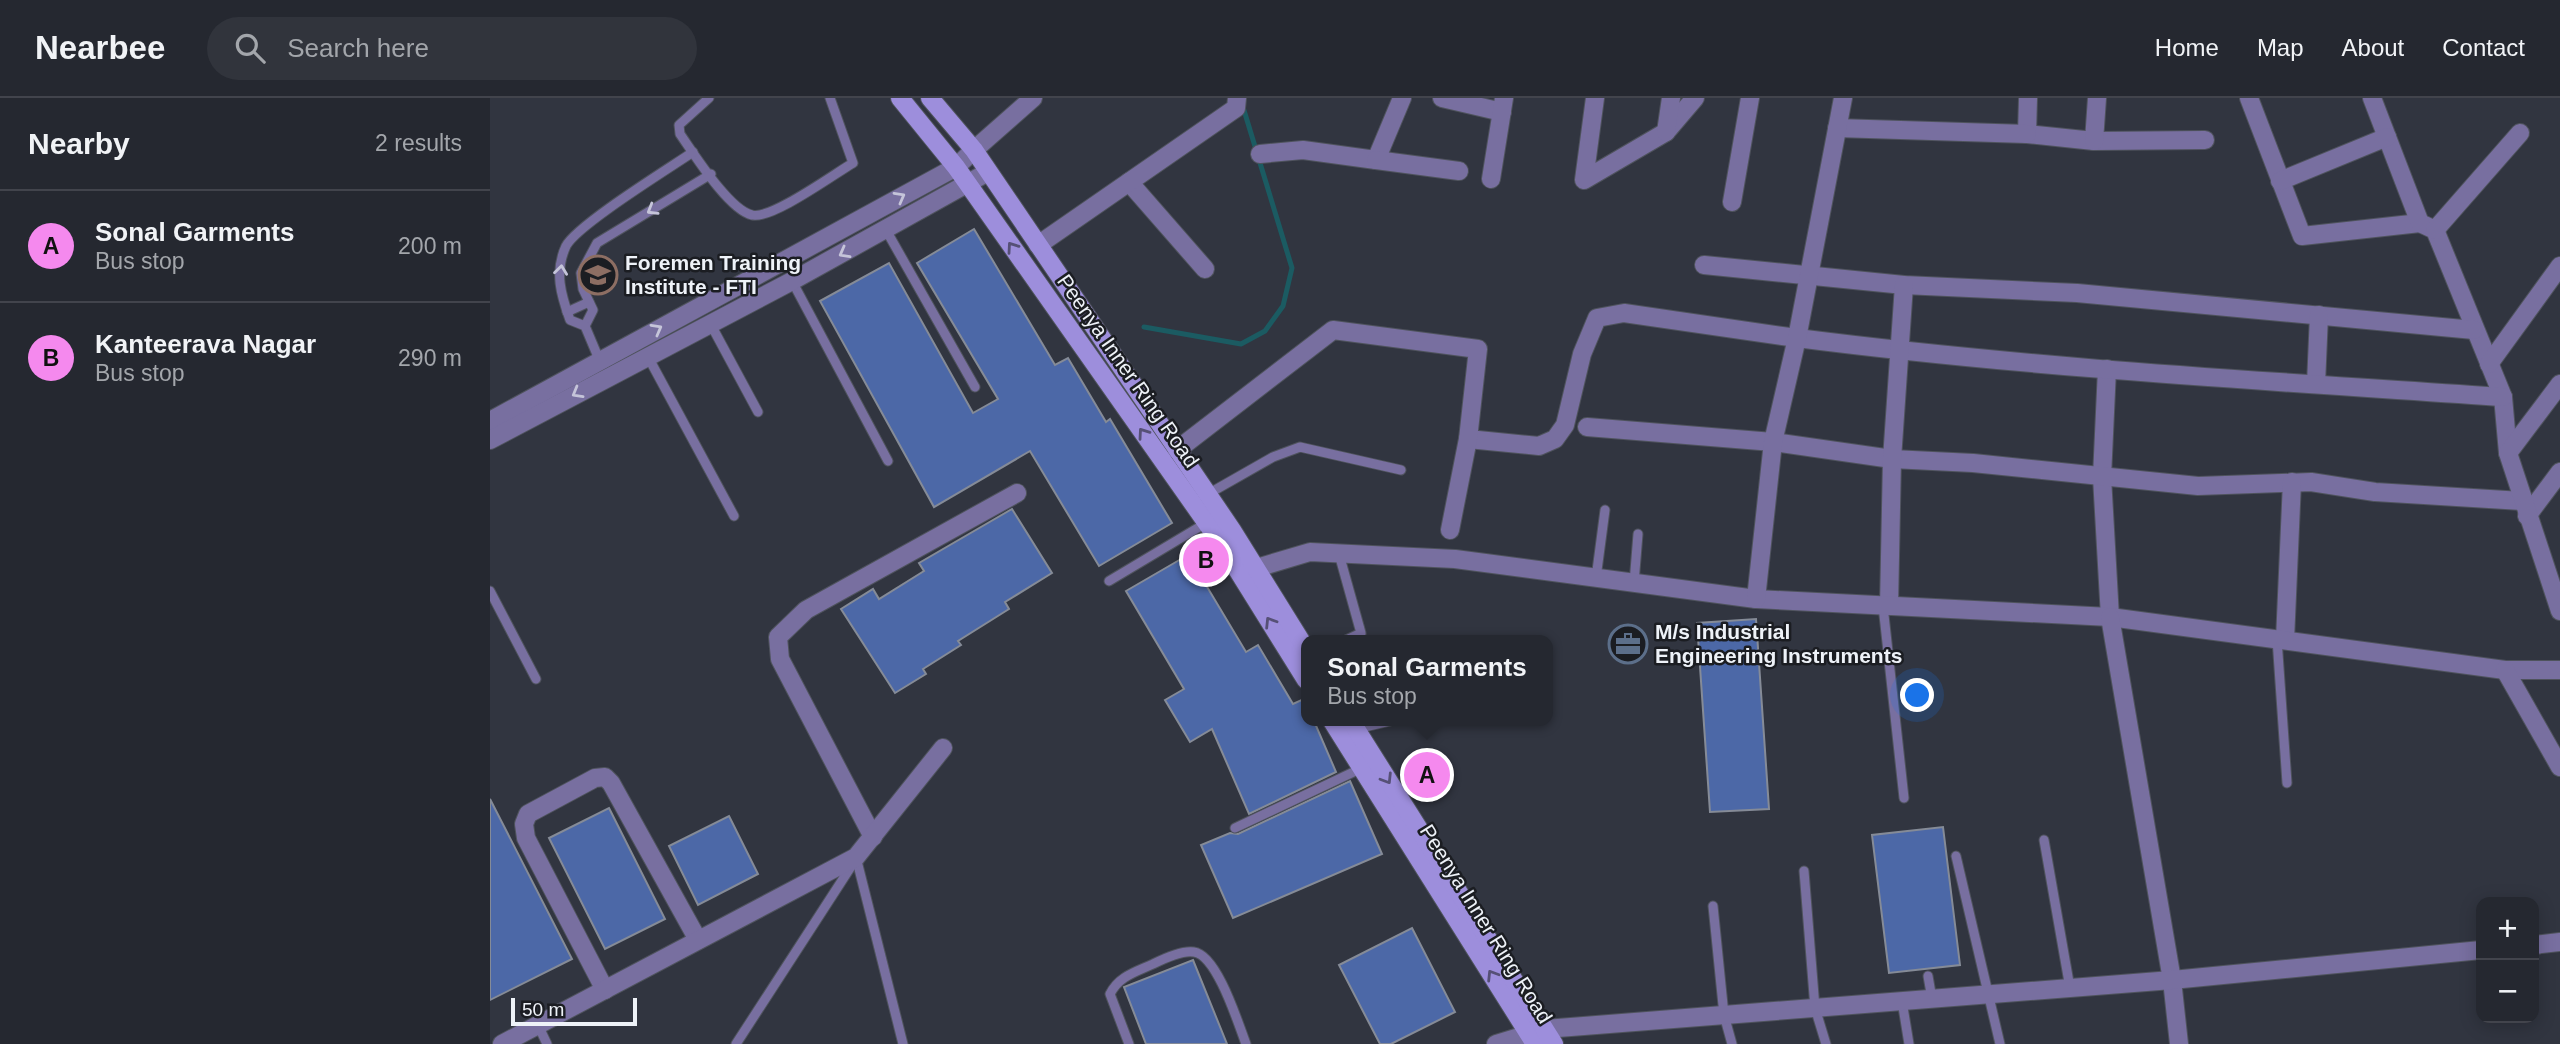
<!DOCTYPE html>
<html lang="en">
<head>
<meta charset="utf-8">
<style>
	body { margin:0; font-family:Arial,sans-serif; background:#31343c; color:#f1f3f6 }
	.controls { position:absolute; right:21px; bottom:21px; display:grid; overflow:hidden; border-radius:14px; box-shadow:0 4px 18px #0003 }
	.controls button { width:63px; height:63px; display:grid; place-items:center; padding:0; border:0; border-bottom:2px solid #42444c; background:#252830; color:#f1f3f6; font:35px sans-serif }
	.scale { position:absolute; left:21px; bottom:18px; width:126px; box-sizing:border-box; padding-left:7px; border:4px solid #eef2f8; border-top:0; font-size:19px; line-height:24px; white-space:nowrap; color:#eef2f8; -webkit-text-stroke:5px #1b1d22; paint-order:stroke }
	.you { position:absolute; left:1428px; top:598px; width:24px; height:24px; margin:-18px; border:5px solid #fff; border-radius:50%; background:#1a73e8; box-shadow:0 0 0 10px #1a73e833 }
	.badge { display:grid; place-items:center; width:46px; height:46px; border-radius:50%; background:#f589ee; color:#111; font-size:23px; font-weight:700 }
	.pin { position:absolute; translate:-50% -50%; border:4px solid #fff; box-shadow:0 2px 7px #0006 }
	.popup { position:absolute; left:811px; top:537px; width:252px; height:91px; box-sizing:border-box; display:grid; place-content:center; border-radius:14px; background:#252830; filter:drop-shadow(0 2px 5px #0005); font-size:23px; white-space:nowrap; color:#a3a6ab }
	.popup b { font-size:26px; color:#f1f3f6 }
	.popup::after { content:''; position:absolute; left:50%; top:100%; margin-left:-14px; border:14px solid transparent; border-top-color:#252830 }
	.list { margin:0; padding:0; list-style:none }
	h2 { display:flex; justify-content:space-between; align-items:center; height:91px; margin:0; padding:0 28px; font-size:30px }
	h2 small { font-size:23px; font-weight:400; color:#a3a6ab }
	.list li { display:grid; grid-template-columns:46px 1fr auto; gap:21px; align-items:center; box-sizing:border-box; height:112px; padding:0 28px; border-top:2px solid #42444c }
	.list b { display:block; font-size:26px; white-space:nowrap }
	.list p { margin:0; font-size:23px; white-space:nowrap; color:#a3a6ab }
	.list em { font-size:23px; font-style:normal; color:#a3a6ab }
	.icon { flex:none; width:38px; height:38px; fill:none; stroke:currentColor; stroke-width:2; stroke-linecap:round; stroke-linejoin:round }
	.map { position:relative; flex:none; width:2070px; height:946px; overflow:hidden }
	header { display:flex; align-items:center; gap:42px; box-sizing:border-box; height:98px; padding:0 35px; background:#252830; border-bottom:2px solid #42444c }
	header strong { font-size:33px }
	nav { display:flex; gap:38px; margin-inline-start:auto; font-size:24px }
	.search { width:490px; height:63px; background:#31343c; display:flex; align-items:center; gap:18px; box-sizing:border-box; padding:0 24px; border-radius:38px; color:#a3a6ab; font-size:26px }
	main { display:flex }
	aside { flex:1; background:#252830 }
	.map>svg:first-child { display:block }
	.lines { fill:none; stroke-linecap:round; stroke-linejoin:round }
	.stream { stroke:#1b5b62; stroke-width:5 }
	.building { fill:#4c68a7; stroke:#858b97; stroke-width:2 }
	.service-casing { stroke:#4f535d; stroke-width:11 }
	.minor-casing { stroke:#4f535d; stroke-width:20 }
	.tertiary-casing { stroke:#4f535d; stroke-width:20 }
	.secondary-casing { stroke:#4f535d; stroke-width:20 }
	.service { stroke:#786fa0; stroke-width:9 }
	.minor { stroke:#786fa0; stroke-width:18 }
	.tertiary { stroke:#786fa0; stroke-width:18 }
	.secondary { stroke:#9d8edc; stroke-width:18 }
	.oneway { stroke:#c5c4d9 }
	.oneway2 { stroke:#565076 }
	.labels { text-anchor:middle; stroke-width:5; stroke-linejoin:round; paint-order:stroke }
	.poi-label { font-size:21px; font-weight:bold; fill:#eef2f8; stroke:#1b1d22; text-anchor:start }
	.street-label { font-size:21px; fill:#eef2f8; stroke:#1b1d22 }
</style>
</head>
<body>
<header>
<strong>Nearbee</strong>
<div class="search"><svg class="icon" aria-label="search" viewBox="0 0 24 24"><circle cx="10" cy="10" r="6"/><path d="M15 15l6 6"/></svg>Search here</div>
<nav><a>Home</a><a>Map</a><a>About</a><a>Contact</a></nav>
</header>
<main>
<aside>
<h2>Nearby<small>2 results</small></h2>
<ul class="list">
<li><span class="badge">A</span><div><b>Sonal Garments</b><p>Bus stop</p></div><em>200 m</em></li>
<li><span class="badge">B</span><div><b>Kanteerava Nagar</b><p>Bus stop</p></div><em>290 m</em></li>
</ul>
</aside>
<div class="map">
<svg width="2070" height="946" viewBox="0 0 2070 946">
	<rect width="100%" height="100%" fill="#313540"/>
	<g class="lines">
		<path class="stream" d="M654,229L751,246L775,233L793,208L802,170L753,9"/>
	</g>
	<g class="building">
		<path d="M484,131L565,267L578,260L616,324L620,321L682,425L609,468L540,353L444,409L330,203L399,165L483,315L508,301L427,165Z"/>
		<path d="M522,411L562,475L515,504L519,511L468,543L471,547L433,571L436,576L405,595L351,511L383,491L389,501L434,473L429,465Z"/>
		<path d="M698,457L756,554L768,547L803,606L816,600V623H824L846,674L759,716L722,631L700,644L675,602L694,591L636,493Z"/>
		<path d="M1266,521L1279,711L1220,714L1207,525Z"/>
		<path d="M860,683L892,756L743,820L711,747L740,735L748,736Z"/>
		<path d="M0,701L82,861L0,902Z"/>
		<path d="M119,710L175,821L115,851L59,740Z"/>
		<path d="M239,718L268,776L208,807L179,748Z"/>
		<path d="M1453,729L1470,867L1399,875L1382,737Z"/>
		<path d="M922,830L965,914L901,946H890L849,867Z"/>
		<path d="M703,862L737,946H656L634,889Z"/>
	</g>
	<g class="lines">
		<defs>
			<g id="service">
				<path d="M219,0L189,27L190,36C204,56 239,112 262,117C281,122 344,76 363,65L340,0"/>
				<path d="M396,132L485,289"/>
				<path d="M302,183L398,363"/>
				<path d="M77,214L99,204"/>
				<path d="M220,225L268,314"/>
				<path d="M95,228L103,212L93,191L91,175L107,145L221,76"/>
				<path d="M157,257L244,418"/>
				<path d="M111,266L95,228L80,222C71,197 64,174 76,148C87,127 178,71 203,54"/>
				<path d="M718,396L783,359L810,349L911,372"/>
				<path d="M849,456L871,535L856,542"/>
				<path d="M1106,480L1115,412"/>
				<path d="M619,483L716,425"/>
				<path d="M1144,485L1148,436"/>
				<path d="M0,493L46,581"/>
				<path d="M1393,508L1414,700"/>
				<path d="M1787,541L1797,685"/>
				<path d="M866,631L900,623"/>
				<path d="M745,730L872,670"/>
				<path d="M1554,742L1580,890"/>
				<path d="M1466,758L1510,946"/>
				<path d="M366,759L413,946"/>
				<path d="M1314,773L1325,910L1336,946"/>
				<path d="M1223,808L1234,917L1242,946"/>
				<path d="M1438,878L1442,901"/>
				<path d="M1412,903L1419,946"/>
				<path d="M48,927L57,946"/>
				<path d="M246,946L364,764"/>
				<path d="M639,946L620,896C629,878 646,874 663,866C673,861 693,852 704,854C727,857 748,925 756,946"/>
			</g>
			<g id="minor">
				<path d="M952,0L1012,14"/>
				<path d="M1105,0L1094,82L1176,34L1205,0"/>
				<path d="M1538,0L1537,36L1604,43L1715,42"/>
				<path d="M1759,0L1812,138L1930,125"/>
				<path d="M1882,0L1930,125L1945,132L2013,299L2018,355"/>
				<path d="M1347,30L1537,36"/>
				<path d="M1176,34L1181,0"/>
				<path d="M1604,43L1607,0"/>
				<path d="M484,52L543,0"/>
				<path d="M770,56L813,52L886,62L912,0"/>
				<path d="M886,62L969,73"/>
				<path d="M1001,81L1014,0"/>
				<path d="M1790,83L1897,39"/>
				<path d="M639,84L715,171"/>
				<path d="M1242,104L1260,0"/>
				<path d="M1945,132L2030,35"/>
				<path d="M548,147L746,10L747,0"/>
				<path d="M1214,167L1414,187L1587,195L1984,232"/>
				<path d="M1999,266L2070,168"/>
				<path d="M1617,271L1612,379L1620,519"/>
				<path d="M1826,286L1829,217"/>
				<path d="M1097,329L1283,344L1402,361L1483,365L1708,388L1821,384L1885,394L2032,403"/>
				<path d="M978,341L1049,348L1065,341L1075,327L1092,256L1107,220L1134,215C1191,223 1249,232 1307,240C1541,270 1777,283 2013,299"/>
				<path d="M687,352L843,232L988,251L978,341L960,432"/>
				<path d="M2037,418L2070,374"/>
				<path d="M1399,508L1402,361L1414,187"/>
				<path d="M1795,542L1802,384"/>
				<path d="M383,739L290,561L288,539L316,512L527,395"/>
				<path d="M115,892L36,740L34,726L38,716L105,680L115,679L121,685L208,842"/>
				<path d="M12,946L366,759L453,650"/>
			</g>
			<g id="tertiary">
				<path d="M2070,286L2018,355L2070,513"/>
				<path d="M0,323L466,69L484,52"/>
				<path d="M0,342L302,183L498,74"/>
				<path d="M753,474L820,454L965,461L1266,501L1620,519L2015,572H2070"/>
				<path d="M1266,501L1283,344L1307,240L1353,0"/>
				<path d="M1620,519L1682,882L1689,946"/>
				<path d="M2015,572L2070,669"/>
				<path d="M2044,847L2070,844"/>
				<path d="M1006,946L1055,931L1682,882L1991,852"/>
			</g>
			<g id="secondary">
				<path d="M410,0L466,69L730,444L816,582"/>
				<path d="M440,0L484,52L742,432L816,551"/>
				<path d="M842,623L1045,946"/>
				<path d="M861,623L1064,946"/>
			</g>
		</defs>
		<use href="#service" class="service-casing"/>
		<use href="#minor" class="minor-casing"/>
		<use href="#tertiary" class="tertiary-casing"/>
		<use href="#secondary" class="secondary-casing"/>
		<use href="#service" class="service"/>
		<use href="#minor" class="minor"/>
		<use href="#tertiary" class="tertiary"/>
		<use href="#secondary" class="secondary"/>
	</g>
	<defs><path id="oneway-chevron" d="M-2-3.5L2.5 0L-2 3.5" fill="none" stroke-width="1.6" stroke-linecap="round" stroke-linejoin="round" transform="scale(1.75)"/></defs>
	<g class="oneway">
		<use href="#oneway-chevron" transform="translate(410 99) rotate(-29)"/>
		<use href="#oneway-chevron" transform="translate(162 112) rotate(149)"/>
		<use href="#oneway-chevron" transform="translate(354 155) rotate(151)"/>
		<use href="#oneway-chevron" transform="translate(71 172) rotate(-83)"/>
		<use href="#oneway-chevron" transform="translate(167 231) rotate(-29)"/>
		<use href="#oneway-chevron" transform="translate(87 295) rotate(150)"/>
	</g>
	<g class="oneway2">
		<use href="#oneway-chevron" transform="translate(522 149) rotate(-125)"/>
		<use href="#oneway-chevron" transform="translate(653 335) rotate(-125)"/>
		<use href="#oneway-chevron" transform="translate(780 524) rotate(-122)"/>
		<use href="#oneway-chevron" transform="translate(897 681) rotate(58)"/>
		<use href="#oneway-chevron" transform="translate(1002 877) rotate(-122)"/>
	</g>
	<defs>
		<symbol id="university-ring" viewBox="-11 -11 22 22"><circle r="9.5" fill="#1b1d22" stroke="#8d6e63" stroke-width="1.5"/><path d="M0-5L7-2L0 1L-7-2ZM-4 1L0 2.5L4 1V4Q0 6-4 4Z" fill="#8d6e63"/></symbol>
		<symbol id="office-ring" viewBox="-11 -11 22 22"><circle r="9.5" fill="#1b1d22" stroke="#5c6f8a" stroke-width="1.5"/><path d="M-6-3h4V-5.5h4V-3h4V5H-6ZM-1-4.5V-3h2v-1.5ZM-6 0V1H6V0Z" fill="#5c6f8a"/></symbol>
	</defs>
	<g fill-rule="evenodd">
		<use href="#university-ring" x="86" y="155" width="44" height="44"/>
		<use href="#office-ring" x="1116" y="524" width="44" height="44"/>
	</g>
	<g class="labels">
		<g class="poi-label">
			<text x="135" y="172">Foremen Training<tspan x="135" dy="24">Institute - FTI</tspan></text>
			<text x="1165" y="541">M/s Industrial<tspan x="1165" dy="24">Engineering Instruments</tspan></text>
		</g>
		<g class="street-label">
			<text transform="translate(638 273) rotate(55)" y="7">Peenya Inner Ring Road</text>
			<text transform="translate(996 826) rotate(58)" y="7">Peenya Inner Ring Road</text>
		</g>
	</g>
</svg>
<div class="controls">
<button>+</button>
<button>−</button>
</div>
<div class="scale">50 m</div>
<div class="you"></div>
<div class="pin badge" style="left:937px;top:677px">A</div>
<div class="popup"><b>Sonal Garments</b>Bus stop</div>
<div class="pin badge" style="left:716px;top:462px">B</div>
</div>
</main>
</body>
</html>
